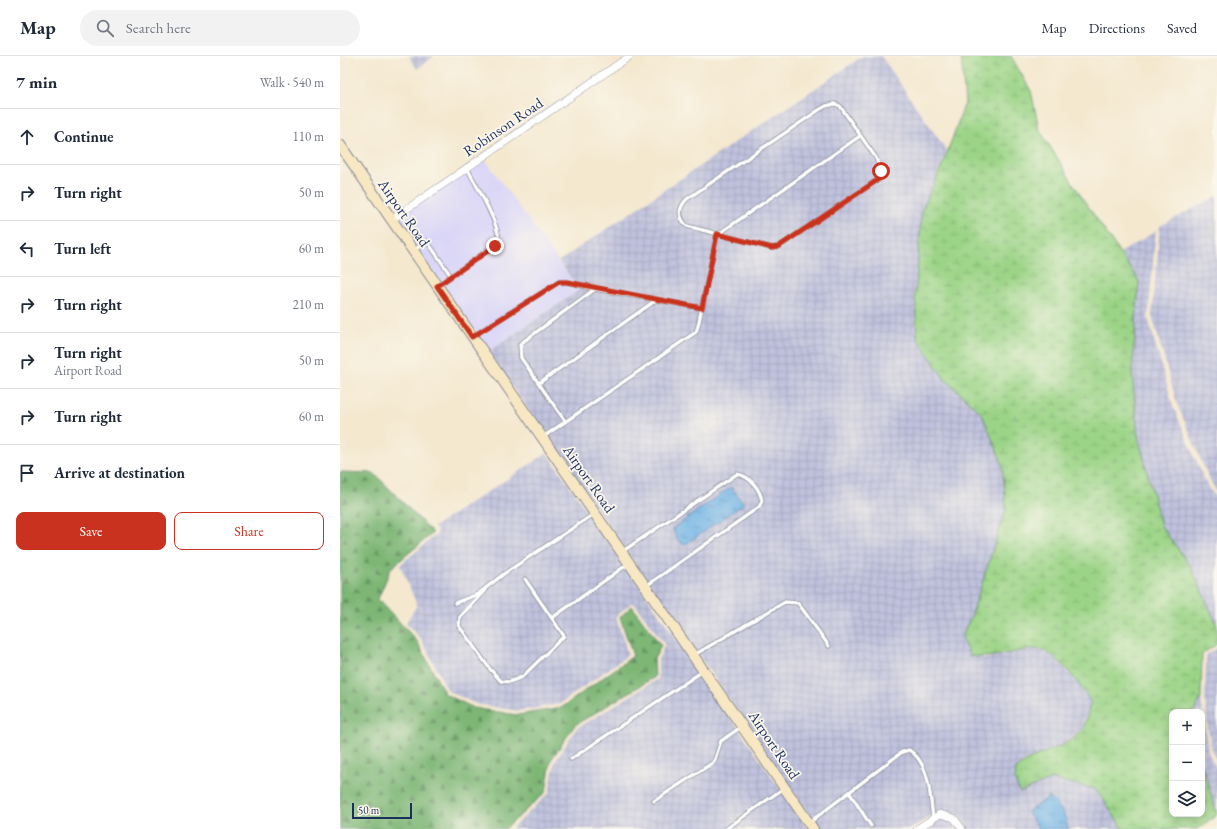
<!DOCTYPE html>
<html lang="en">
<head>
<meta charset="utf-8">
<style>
	body { margin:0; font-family:"EB Garamond",serif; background:#f2f2f3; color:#1f2937 }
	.controls { position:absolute; right:12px; bottom:12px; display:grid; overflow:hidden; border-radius:8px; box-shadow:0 2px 10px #0003 }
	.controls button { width:36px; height:36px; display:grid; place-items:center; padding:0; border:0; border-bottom:1px solid #e0e1e3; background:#fff; color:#1f2937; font:20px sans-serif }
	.scale { position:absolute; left:12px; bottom:10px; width:60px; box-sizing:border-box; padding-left:4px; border:2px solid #1b2f5e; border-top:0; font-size:11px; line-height:14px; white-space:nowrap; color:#1b2f5e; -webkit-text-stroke:3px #fbf7ec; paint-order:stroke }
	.stop { position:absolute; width:12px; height:12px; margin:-9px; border:3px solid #c8321e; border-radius:50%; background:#fff }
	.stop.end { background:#c8321e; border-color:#fff; box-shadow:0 1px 4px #0008 }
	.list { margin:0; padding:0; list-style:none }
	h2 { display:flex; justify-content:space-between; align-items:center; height:52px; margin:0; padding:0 16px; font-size:17px }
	h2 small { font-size:13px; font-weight:400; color:#747a83 }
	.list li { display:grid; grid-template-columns:26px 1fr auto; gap:12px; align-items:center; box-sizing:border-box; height:56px; padding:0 16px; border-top:1px solid #e0e1e3 }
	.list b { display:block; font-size:15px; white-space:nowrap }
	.list p { margin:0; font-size:13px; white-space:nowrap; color:#747a83 }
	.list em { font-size:13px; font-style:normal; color:#747a83 }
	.actions { display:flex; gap:8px; padding:12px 16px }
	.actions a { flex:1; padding:9px 0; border:1px solid #c8321e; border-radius:8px; text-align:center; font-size:14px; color:#c8321e }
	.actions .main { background:#c8321e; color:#fff }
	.icon { flex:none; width:22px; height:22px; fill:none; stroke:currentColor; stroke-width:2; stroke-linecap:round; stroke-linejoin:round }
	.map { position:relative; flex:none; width:877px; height:773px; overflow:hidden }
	header { display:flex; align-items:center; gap:24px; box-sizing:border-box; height:56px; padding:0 20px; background:#fff; border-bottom:1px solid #e0e1e3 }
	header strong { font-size:19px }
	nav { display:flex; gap:22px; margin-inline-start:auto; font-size:14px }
	.search { width:280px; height:36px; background:#f2f2f3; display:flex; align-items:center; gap:10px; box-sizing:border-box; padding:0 14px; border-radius:22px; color:#747a83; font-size:15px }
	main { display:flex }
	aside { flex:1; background:#fff }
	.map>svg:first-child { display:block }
	.built { fill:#dad6f7 }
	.industrial { fill:url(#industrial-grid); fill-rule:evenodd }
	.forest { fill:url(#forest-firs); stroke:#4c7269 }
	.wetland { fill:url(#wetland-marsh); stroke:#5c8272 }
	.water { fill:url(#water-ripples); stroke:#4571a2 }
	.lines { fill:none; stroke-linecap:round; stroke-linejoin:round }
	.lane-casing { stroke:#888c96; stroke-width:5 }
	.street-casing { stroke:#888c96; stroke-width:8 }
	.secondary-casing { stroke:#888c96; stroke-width:12 }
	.lane { stroke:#fff; stroke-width:3.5 }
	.street { stroke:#fff; stroke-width:7 }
	.secondary { stroke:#f7e8c3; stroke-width:10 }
	.route { stroke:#c8321e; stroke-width:5 }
	.labels { text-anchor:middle; stroke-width:3.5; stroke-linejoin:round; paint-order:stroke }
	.street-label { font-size:15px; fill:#1b2f5e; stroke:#fbf7ec }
</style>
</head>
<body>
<header>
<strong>Map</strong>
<div class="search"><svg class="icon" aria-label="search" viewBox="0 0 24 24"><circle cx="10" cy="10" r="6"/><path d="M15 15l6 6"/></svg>Search here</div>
<nav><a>Map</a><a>Directions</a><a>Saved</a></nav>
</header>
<main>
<aside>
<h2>7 min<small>Walk · 540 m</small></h2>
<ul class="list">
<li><svg class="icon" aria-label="ahead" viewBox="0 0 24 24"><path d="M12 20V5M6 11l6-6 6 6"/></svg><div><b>Continue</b></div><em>110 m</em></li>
<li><svg class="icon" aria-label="right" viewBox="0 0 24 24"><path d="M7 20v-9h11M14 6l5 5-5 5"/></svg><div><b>Turn right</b></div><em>50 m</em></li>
<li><svg class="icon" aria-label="left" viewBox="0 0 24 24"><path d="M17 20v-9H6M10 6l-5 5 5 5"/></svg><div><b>Turn left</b></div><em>60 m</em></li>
<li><svg class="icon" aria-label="right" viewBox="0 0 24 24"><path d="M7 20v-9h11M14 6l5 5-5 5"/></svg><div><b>Turn right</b></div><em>210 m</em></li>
<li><svg class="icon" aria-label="right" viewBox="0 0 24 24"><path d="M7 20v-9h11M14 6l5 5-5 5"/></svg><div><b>Turn right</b><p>Airport Road</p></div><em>50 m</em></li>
<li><svg class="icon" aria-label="right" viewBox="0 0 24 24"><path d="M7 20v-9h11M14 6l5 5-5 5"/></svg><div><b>Turn right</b></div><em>60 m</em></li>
<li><svg class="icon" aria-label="arrive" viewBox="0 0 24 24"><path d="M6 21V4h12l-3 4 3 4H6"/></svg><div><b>Arrive at destination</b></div></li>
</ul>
<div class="actions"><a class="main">Save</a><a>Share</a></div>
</aside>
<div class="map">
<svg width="877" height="773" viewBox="0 0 877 773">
	<defs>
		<pattern id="industrial-grid" width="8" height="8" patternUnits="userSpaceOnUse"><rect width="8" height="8" fill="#c0c2dd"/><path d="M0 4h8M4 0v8" fill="none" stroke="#a4a7c0"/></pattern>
		<pattern id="forest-firs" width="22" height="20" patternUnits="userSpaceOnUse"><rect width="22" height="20" fill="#7db674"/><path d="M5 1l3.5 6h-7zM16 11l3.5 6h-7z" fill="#669462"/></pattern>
		<pattern id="wetland-marsh" width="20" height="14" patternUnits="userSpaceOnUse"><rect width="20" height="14" fill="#9cd487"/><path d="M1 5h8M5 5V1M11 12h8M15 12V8" fill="none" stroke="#86b677"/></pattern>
		<pattern id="water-ripples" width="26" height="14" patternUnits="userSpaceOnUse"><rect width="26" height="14" fill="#6fb3e5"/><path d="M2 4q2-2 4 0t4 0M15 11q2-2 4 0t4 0" fill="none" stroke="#5a92bd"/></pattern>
	</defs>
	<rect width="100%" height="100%" fill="#fbf7ec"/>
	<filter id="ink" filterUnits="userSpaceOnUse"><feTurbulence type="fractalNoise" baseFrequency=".025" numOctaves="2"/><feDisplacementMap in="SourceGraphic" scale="8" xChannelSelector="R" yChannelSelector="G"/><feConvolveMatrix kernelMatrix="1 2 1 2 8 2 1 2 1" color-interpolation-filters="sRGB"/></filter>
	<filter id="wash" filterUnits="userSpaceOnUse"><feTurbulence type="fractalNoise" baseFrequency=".012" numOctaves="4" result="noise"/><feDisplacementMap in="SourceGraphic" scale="16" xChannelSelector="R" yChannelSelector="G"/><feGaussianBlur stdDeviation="0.9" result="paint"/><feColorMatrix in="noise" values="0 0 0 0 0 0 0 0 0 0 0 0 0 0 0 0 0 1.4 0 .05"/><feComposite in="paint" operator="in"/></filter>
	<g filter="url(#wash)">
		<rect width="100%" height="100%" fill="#f4e8cf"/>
		<path class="built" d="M144,102L239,234L148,296L54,160Z"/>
		<g class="industrial">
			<path d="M69,0H94L77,13Z"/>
			<path d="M523,0H541L607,95L582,154L575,240L577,282L642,358L662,407L666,453L631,561L622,579L643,603L696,593L713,600L740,629L751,646L742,673L724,688L683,706L676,713L675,724L680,736L711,723L756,733L783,773H728L726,763L719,749L709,741L687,756L699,773H628L618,759L602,754L569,773H479L148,296L239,234L219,205ZM391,431L404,447L336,482L333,472Z"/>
			<path d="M877,140V437L869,423L837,348L812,260L820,170Z"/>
			<path d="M816,175L808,262L833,350L865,425L877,444V569L851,511L821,470L798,380L792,317L799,226L780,197Z"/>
			<path d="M207,397L360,617L468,773H173L174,770L209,737L215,705L237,672L318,623V603L325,589L295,548L291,547L276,561L288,599L220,648L178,655L136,648L108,635L81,583L66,567L77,549L60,509L97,478V475L94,471Z"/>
			<path d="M877,592V705L871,694L865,646L866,599Z"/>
			<path d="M861,642L868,696L877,713V759L862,709V656H854Z"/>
			<path d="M600,763L611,765L616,773H584Z"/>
		</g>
		<path class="forest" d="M0,416L34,417L93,477L51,512L38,543L77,585L105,638L134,652L177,659L221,652L293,600L280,561L292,550L321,590L314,603L315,621L235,669L211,704L206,736L165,773H0Z"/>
		<path class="wetland" d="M621,0H671L691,35L699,73L741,140L799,225L792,317L798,380L821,470L851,511L877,569V588L862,598L861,642L854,656H832V758H862V709L877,759L857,773H783L756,733L711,723L680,737L675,724L676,713C693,696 729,693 742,673C747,666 748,654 751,646C741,631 715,591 694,593C672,595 652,604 630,600L624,588L622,579L631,561L666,453L662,407L642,358L604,322L577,282L575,240L582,154L604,105L625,47Z"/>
		<g class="water">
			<path d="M391,431L404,448L344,489L336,482L333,472Z"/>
			<path d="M709,741C720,750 726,759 728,773H699L687,756Z"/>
		</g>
	</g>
	<g filter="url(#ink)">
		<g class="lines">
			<defs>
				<g id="lane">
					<path d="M495,48L500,50L536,102L541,115L539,123L438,191L432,192L347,170C338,161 338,152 347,143L479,54L486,50Z"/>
					<path d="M73,195L87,185L111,220"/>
					<path d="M99,229L159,186C160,169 135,127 127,112"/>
					<path d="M133,280L219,226H227L255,233"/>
					<path d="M199,327L316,244"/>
					<path d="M225,365L181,302L180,288L255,233L362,252"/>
					<path d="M203,381L356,276L358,270L377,179L520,80"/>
					<path d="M283,495L397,418C410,420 420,433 422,445L419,451L306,530"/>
					<path d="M145,534L120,561L119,570L150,613L161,625L169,626L182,621L224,580L185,523"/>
					<path d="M115,547L138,538L165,517L254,458"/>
					<path d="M212,562L288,508"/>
					<path d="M354,599L445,546L458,547L489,590"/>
					<path d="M231,703L363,615"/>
					<path d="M509,736L531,770"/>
					<path d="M314,745L374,706L381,685L401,671"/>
					<path d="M470,766L562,696L569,694C590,707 590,740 593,762"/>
					<path d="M386,773L444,732"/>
				</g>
				<g id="street">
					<path d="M51,164L290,0"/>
					<path d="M577,773L600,758L614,762L622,773"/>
				</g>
				<path id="secondary" d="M0,89L473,773"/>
			</defs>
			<use href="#lane" class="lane-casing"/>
			<use href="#street" class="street-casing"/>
			<use href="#secondary" class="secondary-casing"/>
			<use href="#lane" class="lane"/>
			<use href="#street" class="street"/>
			<use href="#secondary" class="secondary"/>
		</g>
	</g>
	<g class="lines" filter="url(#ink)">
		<path class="route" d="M155,190L97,230L132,281L219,226H227L362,252L377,178L432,192L438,191L539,123L541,115"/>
	</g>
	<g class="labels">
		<g class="street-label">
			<text transform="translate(163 71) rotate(-34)" y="5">Robinson Road</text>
			<text transform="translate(64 157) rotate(55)" y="5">Airport Road</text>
			<text transform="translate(249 423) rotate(55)" y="5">Airport Road</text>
			<text transform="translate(434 689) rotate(56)" y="5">Airport Road</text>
		</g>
	</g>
</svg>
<div class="controls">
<button>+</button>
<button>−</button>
<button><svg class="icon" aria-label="layers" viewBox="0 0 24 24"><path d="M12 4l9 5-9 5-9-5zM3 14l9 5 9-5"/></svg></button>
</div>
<div class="scale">50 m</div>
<div class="stop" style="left:541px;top:115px"></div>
<div class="stop end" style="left:155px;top:190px"></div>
</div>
</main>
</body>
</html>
